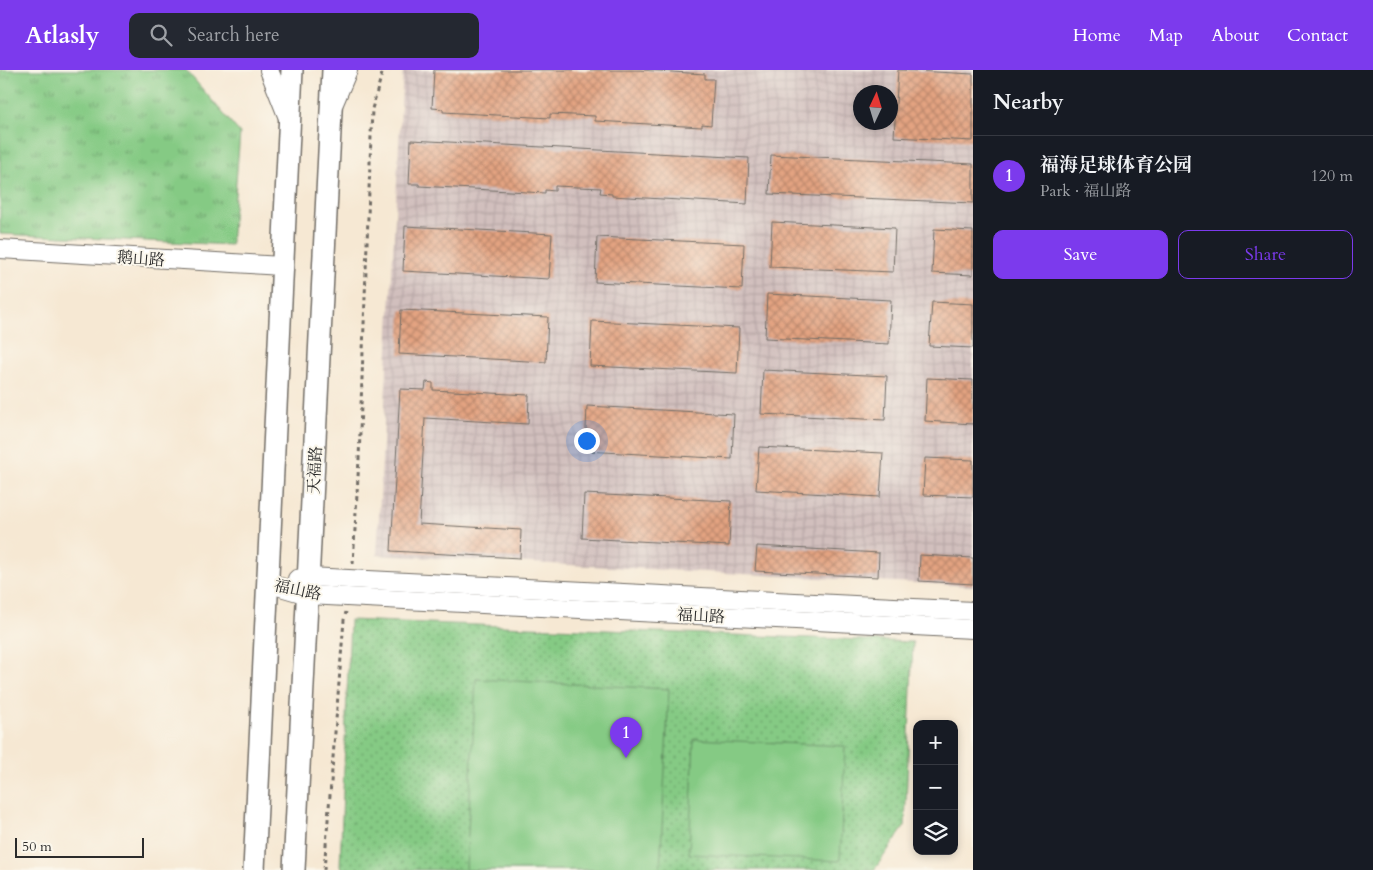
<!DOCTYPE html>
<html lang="en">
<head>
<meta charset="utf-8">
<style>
	body { margin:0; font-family:Cardo,"Noto Serif SC",serif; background:#242831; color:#f1f3f6 }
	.controls { position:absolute; right:15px; bottom:15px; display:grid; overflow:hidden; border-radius:10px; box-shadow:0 2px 8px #0003 }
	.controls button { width:45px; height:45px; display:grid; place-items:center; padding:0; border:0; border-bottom:1px solid #363941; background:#171b24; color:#f1f3f6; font:25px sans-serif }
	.compass { position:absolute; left:853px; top:15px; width:45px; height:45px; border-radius:50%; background:#171b24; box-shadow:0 2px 8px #0003; rotate:4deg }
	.scale { position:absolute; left:15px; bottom:12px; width:129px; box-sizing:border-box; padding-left:5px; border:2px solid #2b2b2b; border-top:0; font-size:14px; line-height:18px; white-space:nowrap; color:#2b2b2b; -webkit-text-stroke:4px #fbf7ec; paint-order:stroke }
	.you { position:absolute; left:586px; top:370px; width:18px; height:18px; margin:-12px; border:4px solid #fff; border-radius:50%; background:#1a73e8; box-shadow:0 0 0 8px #1a73e833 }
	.badge { display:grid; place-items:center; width:32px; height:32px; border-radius:50%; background:#7c3aed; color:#fff; font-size:16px; font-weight:700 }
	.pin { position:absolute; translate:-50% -41px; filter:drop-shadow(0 1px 2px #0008) }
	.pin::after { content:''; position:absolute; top:26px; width:18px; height:15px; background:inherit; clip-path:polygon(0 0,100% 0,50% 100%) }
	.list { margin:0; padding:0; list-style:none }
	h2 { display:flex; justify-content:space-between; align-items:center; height:65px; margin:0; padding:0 20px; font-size:21px }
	h2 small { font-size:16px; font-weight:400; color:#9ea1a6 }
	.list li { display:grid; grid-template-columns:32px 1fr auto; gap:15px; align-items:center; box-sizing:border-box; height:80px; padding:0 20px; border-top:1px solid #363941 }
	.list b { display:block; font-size:19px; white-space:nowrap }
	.list p { margin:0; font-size:16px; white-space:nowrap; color:#9ea1a6 }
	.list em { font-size:16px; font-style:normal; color:#9ea1a6 }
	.actions { display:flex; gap:10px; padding:15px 20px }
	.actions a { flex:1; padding:11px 0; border:1px solid #7c3aed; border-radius:10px; text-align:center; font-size:18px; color:#7c3aed }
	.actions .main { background:#7c3aed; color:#fff }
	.icon { flex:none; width:28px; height:28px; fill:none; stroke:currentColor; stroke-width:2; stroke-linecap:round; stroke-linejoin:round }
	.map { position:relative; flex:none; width:973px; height:800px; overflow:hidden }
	header { display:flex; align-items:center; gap:30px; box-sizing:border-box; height:70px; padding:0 25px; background:#7c3aed; color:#fff }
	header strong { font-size:24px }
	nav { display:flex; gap:28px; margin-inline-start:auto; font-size:18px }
	.search { width:350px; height:45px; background:#242831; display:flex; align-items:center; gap:12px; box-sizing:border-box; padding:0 18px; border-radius:10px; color:#9ea1a6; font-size:19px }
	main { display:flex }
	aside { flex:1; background:#171b24 }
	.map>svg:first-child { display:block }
	.industrial { fill:url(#industrial-grid); fill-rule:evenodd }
	.grass { fill:url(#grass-tufts); stroke:#587a58 }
	.park { fill:url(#park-dots); stroke:#587a58 }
	.pitch { fill:#85ca84; stroke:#587a58 }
	.building { fill:url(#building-cross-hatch) }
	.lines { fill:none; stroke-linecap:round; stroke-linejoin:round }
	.minor-casing { stroke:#726d66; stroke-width:20 }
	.major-casing { stroke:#726d66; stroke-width:24 }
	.path { stroke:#726d66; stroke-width:3; stroke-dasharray:4 4; stroke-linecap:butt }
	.minor { stroke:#fff; stroke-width:18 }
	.major { stroke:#fff; stroke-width:21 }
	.labels { text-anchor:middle; stroke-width:4; stroke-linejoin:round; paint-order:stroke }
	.street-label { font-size:16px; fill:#2b2b2b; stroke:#fbf7ec }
</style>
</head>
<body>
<header>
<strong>Atlasly</strong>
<div class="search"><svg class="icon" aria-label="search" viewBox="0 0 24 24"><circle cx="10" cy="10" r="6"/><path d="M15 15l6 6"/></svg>Search here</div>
<nav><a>Home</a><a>Map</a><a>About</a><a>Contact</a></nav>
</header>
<main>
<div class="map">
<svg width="973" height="800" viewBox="0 0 973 800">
	<defs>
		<pattern id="industrial-grid" width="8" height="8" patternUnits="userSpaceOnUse" patternTransform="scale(1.25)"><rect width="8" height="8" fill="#d1bfbd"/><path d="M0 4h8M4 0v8" fill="none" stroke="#b4a4a3"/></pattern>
		<pattern id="grass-tufts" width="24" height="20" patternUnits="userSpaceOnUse" patternTransform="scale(1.25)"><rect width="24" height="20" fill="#85ca84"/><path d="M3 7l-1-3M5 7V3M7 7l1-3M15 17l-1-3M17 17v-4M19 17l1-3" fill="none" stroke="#6da46c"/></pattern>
		<pattern id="park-dots" width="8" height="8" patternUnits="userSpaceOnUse" patternTransform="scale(1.25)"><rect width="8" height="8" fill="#85ca84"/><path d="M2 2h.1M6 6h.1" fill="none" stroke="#6da46c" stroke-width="1.8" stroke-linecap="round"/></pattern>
		<pattern id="building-cross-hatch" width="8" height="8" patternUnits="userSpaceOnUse" patternTransform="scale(1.25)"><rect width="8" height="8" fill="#e3a381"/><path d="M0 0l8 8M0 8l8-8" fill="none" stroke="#b8856a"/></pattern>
	</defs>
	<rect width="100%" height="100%" fill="#fbf7ec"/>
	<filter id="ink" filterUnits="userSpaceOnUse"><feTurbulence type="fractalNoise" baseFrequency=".02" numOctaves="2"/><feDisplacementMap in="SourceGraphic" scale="10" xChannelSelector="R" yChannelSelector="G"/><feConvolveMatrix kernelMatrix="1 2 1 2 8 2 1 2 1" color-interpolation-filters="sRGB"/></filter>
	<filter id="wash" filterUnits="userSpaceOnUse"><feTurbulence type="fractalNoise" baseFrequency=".0096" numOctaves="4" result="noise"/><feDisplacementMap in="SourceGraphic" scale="20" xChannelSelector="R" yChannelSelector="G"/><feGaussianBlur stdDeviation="1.12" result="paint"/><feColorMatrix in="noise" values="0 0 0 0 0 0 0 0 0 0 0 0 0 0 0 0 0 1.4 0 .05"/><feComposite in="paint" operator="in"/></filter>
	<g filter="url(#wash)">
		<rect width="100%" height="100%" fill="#f6e8d3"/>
		<path class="industrial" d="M403,0H973V516L377,485ZM861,22H891V52H861Z"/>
		<path class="grass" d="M0,0H186L240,63L231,175L0,164Z"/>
		<path class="park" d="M350,550L913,572L905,756L874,800H344L340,796Z"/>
		<g class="pitch">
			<path d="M476,609L669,619L660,800H466Z"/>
			<path d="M694,669L845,676L840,791L689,784Z"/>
		</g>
		<g id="blocks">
			<g class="building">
				<path d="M434,0H640L705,4V9H714L711,55L702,54V57L595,51V46L550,44V48L443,42V39L432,38Z"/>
				<path d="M898,0L973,4V71L894,67Z"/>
				<path d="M411,70L749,88L747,134L612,126V124L600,123L601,118L555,116V121L545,120V123L419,116V114H409Z"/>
				<path d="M771,85L973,94V133L769,124Z"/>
				<path d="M772,152L895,158L893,202L770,197Z"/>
				<path d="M405,156L552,164L549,209L403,201Z"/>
				<path d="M934,159L973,161V205L932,203Z"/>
				<path d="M597,167L744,174L742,219L595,212Z"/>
				<path d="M767,224L891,230L889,274L765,268Z"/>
				<path d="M932,232L973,234V278L929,276Z"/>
				<path d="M401,240L548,247L546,292L399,284Z"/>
				<path d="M592,251L739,258L737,303L590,296Z"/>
				<path d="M763,300L887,306L885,350L761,344Z"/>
				<path d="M927,308L973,310V354L925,351Z"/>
				<path d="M426,312L433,313V320L529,325L528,354L425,348L419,454L521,460L520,488L391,481L400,319L425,320Z"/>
				<path d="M587,336L734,344L732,389L585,381Z"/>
				<path d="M759,377L883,383L880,427L756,420Z"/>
				<path d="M925,388L973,390V427L923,425Z"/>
				<path d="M584,424L731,431L729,476L582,468Z"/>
				<path d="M757,476L879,483L878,507L755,501Z"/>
				<path d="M920,485L973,488V514L919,511Z"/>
			</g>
		</g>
	</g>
	<g filter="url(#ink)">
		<use href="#blocks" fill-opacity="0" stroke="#726d66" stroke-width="1"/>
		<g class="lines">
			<defs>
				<g id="minor">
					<path d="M269,0L288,48"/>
					<path d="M334,33L348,0"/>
					<path d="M0,179L282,196"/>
					<path d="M297,509L309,507L973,541"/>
					<path d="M267,513L308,525L973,559"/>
				</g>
				<g id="major">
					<path d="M254,800L292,0"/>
					<path d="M294,800L333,0"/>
				</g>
			</defs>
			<use href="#minor" class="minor-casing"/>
			<use href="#major" class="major-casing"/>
			<g class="path">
				<path d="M353,494L359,389L372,39L383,0"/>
				<path d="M324,800L344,550L346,542"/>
			</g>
			<use href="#minor" class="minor"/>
			<use href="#major" class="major"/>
		</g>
	</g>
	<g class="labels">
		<g class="street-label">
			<text transform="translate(141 188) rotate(4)" y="6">鹅山路</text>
			<text transform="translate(314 400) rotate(-87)" y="6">天福路</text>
			<text transform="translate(298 519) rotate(12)" y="6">福山路</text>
			<text transform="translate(701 545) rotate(3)" y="6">福山路</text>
		</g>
	</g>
</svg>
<div class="controls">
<button>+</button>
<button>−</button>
<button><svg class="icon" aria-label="layers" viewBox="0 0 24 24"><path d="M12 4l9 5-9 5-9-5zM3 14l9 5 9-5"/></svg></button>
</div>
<svg class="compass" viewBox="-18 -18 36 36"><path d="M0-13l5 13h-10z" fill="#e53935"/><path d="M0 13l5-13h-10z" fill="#9ea1a6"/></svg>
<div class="scale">50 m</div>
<div class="you"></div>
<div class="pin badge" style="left:626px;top:688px">1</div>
</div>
<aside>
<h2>Nearby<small></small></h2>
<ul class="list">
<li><span class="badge">1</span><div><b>福海足球体育公园</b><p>Park · 福山路</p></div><em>120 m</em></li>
</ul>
<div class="actions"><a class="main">Save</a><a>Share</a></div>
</aside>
</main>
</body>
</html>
